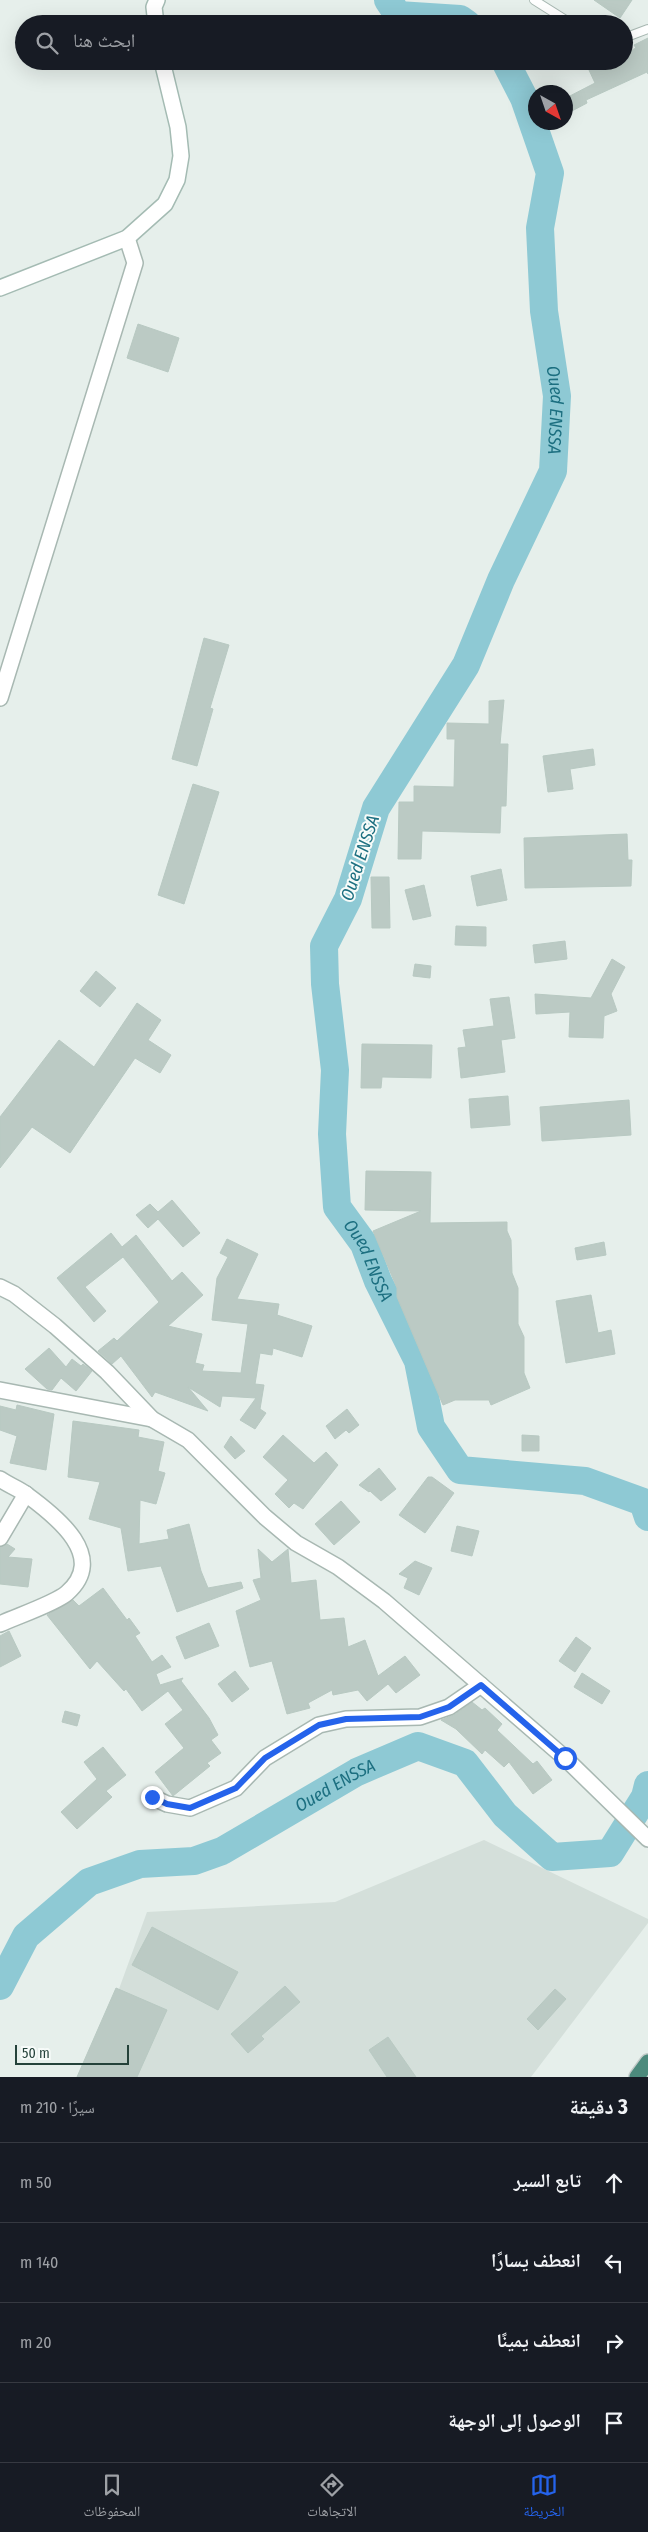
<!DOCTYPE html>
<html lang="ar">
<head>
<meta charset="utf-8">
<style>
	body { margin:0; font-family:"Fira Sans Condensed","Noto Naskh Arabic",sans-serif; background:#20242c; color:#f1f3f6; direction:rtl }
	.compass { position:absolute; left:528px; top:85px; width:45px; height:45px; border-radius:50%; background:#171b24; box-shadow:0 5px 20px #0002; rotate:140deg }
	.scale { position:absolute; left:15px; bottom:12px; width:114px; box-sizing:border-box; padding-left:5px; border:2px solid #24423a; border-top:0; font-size:14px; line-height:18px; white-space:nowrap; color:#24423a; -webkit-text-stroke:4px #f7fbf9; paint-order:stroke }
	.stop { position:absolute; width:15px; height:15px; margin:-11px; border:4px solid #2563eb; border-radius:50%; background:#fff }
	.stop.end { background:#2563eb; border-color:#fff; box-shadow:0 1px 5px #0008 }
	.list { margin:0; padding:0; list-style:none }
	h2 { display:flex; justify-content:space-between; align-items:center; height:65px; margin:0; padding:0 20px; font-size:21px }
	h2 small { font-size:16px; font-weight:400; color:#9ea1a6 }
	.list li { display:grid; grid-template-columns:32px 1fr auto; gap:15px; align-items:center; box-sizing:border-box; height:80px; padding:0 20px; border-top:1px solid #363941 }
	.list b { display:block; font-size:19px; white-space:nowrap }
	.list em { font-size:16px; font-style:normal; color:#9ea1a6 }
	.icon { flex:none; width:28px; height:28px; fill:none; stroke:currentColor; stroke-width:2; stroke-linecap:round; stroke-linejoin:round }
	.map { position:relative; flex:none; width:648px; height:2077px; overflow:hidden; direction:ltr }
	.search { position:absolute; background:#171b24; box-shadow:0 5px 20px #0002; left:15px; right:15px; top:15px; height:55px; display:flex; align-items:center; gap:12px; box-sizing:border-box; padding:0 18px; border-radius:28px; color:#9ea1a6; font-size:19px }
	.sheet { height:385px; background:#171b24 }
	nav { display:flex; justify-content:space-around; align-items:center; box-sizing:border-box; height:70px; border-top:1px solid #363941; background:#171b24; font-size:14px; color:#9ea1a6 }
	nav a { display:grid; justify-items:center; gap:2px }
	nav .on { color:#2563eb }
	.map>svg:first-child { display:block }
	.built { fill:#d4dfda }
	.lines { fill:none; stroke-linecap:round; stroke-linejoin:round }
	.river { stroke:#8ec9d4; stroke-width:28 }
	.building { fill:#bbcac4; stroke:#b8c9c2 }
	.service-casing { stroke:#a8b8b2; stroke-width:10 }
	.minor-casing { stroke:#a8b8b2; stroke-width:18 }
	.secondary-casing { stroke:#a4bbb3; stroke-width:18 }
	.trunk-casing { stroke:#c2cac8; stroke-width:18 }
	.service { stroke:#fff; stroke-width:8 }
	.minor { stroke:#fff; stroke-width:15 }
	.secondary { stroke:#fff; stroke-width:15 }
	.trunk { stroke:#4c8a7c; stroke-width:15 }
	.route { stroke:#2563eb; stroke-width:6 }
	.labels { text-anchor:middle; stroke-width:4; stroke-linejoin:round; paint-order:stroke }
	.water-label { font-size:18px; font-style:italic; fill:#1c6f80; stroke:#f7fbf9 }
</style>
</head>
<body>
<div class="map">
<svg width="648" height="2077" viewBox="0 0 648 2077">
	<rect width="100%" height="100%" fill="#e6efeb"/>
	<path class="built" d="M484,1840L648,1919V1923L531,2077H87L147,1912L335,1902Z"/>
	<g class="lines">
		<g class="river">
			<path d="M388,0L398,15L460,19L467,24"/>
			<path id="s1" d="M505,61L524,98L550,173L540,228L544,311L557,396L553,471L501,580L466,665L376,808L348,899L324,946L325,984L335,1070L332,1134L337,1207L364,1244L378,1281L418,1361L431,1427L460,1470L585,1481L643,1502L648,1517"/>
			<path id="s2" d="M0,1986L26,1936L89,1882L140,1864L194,1861L222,1851L357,1772L418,1746L465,1763L505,1815L552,1857L610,1853L645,1797L648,1785"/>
		</g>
	</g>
	<g class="building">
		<path d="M594,0H632L620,18Z"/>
		<path d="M648,38V74L647,72L586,100L587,103L570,112L568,109L566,110V98L595,83L589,70L608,61H624V54L636,48L634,45Z"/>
		<path d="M138,324L179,338L168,372L127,358Z"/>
		<path d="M204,638L229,645L210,708L213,709L197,766L172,759Z"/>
		<path d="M504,700L500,744H508L506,806H501L500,833L422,831L421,859H398L399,802H414V786L454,787L455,739H447V723L489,724V701Z"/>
		<path d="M593,749L595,765L570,769L573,789L548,792L543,756Z"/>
		<path d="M193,784L219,792L184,904L158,895Z"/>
		<path d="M627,834L628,860H632L631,886L525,888L524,838Z"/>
		<path d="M501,869L507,900L477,906L471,876Z"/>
		<path d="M371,877H389L390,928H372Z"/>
		<path d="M424,885L431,916L413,920L405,890Z"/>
		<path d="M456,926L486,927V946L455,945Z"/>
		<path d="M565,941L567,959L535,963L533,945Z"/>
		<path d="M612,959L625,967L611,994L617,1011L604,1016L603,1038L569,1037L570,1012L536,1014L535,994L591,998Z"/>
		<path d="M415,964L431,966L430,978L413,976Z"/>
		<path d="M96,971L116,988L100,1007L80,991Z"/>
		<path d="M509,997L515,1038L501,1040L505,1072L461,1078L458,1048L466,1047L463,1030L494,1026L490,999Z"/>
		<path d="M137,1003L161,1020L148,1040L171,1055L160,1073L135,1058L70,1153L32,1127L0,1168V1117L59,1040L94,1067Z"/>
		<path d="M362,1044L432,1045L431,1078L382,1077L381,1088H361Z"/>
		<path d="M508,1096L510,1125L471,1128L469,1099Z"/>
		<path d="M629,1100L631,1135L542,1141L540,1107Z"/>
		<path d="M366,1171L431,1172L430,1223L507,1222V1231L511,1240L512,1273L518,1288V1324L524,1337V1373L530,1388L491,1405L489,1400H455L443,1405L397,1297V1288L373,1231L421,1211L365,1210Z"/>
		<path d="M172,1200L200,1233L183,1247L158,1219L148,1228L136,1215L150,1204L158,1212Z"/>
		<path d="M111,1233L122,1247L136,1235L172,1281L182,1272L203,1295L168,1326L202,1334L195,1363L204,1365L202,1371L241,1373L248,1324L212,1320L217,1278L228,1257L220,1253L227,1239L258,1254L237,1299L279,1304L277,1315L312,1326L302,1357L273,1348L272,1355L260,1353L255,1384L264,1385L260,1409L266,1413L255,1429L240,1420L256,1398L222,1396L220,1407L188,1387L208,1411L155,1392L152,1397L121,1356L112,1364L98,1351L114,1338L117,1341L159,1302L123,1257L85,1287L106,1311L94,1322L57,1278Z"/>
		<path d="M604,1242L606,1255L577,1260L575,1248Z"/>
		<path d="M591,1295L598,1333L611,1330L615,1354L566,1363L556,1301Z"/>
		<path d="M49,1348L66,1367L72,1359L81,1366L83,1364L92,1371L76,1391L61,1378L52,1390L47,1389L25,1369Z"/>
		<path d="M17,1405L54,1414L46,1470L10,1463L17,1436L0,1430V1406L16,1410Z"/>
		<path d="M347,1409L359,1425L349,1433L346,1430L335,1439L326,1426Z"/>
		<path d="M73,1421L139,1430L138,1437L164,1442L158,1471L165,1473L156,1504L140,1500L139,1544L169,1539L167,1530L189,1524L201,1571L208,1588L241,1582L243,1588L177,1612L161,1566L128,1571L121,1528L89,1519L100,1482L68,1477Z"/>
		<path d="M283,1435L314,1463L326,1452L338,1465L303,1509L294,1503L289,1508L275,1494L288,1480L263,1457Z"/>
		<path d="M522,1435L539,1436V1451H522Z"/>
		<path d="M231,1436L245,1451L235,1459L224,1447Z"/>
		<path d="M379,1468L396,1489L381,1501L370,1491L369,1492L359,1485Z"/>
		<path d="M428,1477H432L454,1493L425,1533L399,1515Z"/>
		<path d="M341,1501L360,1522L334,1545L315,1524Z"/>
		<path d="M457,1526L479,1531L472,1556L451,1551Z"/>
		<path d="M7,1544L15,1549L8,1557L32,1559L28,1587L0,1584V1547Z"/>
		<path d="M258,1549L272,1562L288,1549L291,1583L316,1580L320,1620L344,1618L348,1647L365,1640L378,1676L405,1656L420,1675L396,1693L388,1684L367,1701L358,1690L333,1695L332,1690L308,1703L310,1708L287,1714L272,1661L250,1667L236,1611L261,1600L253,1580L261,1578Z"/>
		<path d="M415,1561L432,1568L419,1595L404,1588L408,1578L399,1574Z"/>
		<path d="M103,1588L127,1620L129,1618L140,1633L135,1636L152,1662L162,1655L171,1667L156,1674L160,1685L183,1678L181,1681L209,1718L218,1735L211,1740L221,1753L207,1763L210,1766L173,1796L155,1772L184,1748L165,1724L183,1710L168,1691L142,1711L126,1689L124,1691L97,1661L90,1669L47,1615L73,1600L79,1606Z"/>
		<path d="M209,1623L219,1646L185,1659L176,1637Z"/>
		<path d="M9,1631L21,1656L0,1667V1636Z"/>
		<path d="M576,1637L591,1648L575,1672L559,1661Z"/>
		<path d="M235,1671L249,1689L232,1702L218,1684Z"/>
		<path d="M582,1673L610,1691L602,1704L574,1687Z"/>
		<path d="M472,1702L482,1710L485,1708L502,1724L497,1730L533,1764L537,1761L552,1780L533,1794L509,1762L504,1767L485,1750L482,1754L456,1729L441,1720L454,1715Z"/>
		<path d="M65,1711L80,1715L77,1726L62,1722Z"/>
		<path d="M103,1747L126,1775L106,1791L112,1797L77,1829L61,1812L97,1779L84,1762Z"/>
		<path d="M152,1927L238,1972L218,2010L132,1965Z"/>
		<path d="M285,1986L300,2002L261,2036L264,2039L248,2053L231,2034Z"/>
		<path d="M116,1988L167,2010L137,2077H77Z"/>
		<path d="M555,1989L566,1999L538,2030L527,2019Z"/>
		<path d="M388,2037L416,2077H387L369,2050Z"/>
	</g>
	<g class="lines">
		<defs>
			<g id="service">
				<path d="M534,0L572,24"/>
				<path d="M624,38L648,29"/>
			</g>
			<g id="minor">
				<path d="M0,698L135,263L127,238"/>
				<path d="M0,1287L14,1294L55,1326L107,1372L152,1419L188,1440L265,1517L296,1543L338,1567L384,1601L565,1758L648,1839"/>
				<path d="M0,1390L152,1419"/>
				<path d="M0,1479C8,1485 18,1488 27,1495C57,1517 108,1557 67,1593C56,1603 15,1617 0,1624"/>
				<path d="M0,1538L26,1494"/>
				<path d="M152,1797L167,1804L190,1808L236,1788L265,1758L319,1725L346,1719L420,1717L449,1707L481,1685"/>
			</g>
			<g id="secondary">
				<path d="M156,24L154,7L157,0"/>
				<path d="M0,288L127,238L165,204L177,180L181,156L178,127L162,61"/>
			</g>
			<path id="trunk" d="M637,2077L648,2062"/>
		</defs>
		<use href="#service" class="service-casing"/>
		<use href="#minor" class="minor-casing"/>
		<use href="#secondary" class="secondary-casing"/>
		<use href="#trunk" class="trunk-casing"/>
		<use href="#service" class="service"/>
		<use href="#minor" class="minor"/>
		<use href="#secondary" class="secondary"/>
		<use href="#trunk" class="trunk"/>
	</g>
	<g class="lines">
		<path class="route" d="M152,1797L167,1804L190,1808L236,1788L265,1758L319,1725L346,1719L420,1717L449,1707L481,1685L565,1758"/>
	</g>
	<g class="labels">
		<g class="water-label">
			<text dy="6" stroke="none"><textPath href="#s1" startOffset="360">Oued ENSSA</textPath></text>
			<text transform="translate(360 858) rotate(-72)" y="6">Oued ENSSA</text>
			<text dy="6" stroke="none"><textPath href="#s1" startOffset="1275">Oued ENSSA</textPath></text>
			<text dy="6" stroke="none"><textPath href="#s2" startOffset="408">Oued ENSSA</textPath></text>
		</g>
	</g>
</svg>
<svg class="compass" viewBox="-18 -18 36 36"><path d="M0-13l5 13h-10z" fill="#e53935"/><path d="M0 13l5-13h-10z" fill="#9ea1a6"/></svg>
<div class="scale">50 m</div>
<div class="stop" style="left:565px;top:1758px"></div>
<div class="stop end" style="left:152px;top:1797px"></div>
<div class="search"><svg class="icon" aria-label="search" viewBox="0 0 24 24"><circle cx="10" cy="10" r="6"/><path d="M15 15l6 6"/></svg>ابحث هنا</div>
</div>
<section class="sheet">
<h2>3 دقيقة<small>سيرًا · 210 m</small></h2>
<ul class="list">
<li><svg class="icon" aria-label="ahead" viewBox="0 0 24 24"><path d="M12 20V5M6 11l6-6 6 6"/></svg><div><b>تابع السير</b></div><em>50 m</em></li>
<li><svg class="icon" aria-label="left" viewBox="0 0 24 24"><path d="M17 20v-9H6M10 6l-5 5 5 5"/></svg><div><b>انعطف يسارًا</b></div><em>140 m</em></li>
<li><svg class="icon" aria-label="right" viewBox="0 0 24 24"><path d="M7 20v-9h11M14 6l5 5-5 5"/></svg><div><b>انعطف يمينًا</b></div><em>20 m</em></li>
<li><svg class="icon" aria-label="arrive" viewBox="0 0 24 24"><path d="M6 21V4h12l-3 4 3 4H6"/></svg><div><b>الوصول إلى الوجهة</b></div></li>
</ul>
</section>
<nav>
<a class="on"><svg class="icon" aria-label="map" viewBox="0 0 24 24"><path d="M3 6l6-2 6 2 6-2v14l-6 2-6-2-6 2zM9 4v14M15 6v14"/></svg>الخريطة</a>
<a><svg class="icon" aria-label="directions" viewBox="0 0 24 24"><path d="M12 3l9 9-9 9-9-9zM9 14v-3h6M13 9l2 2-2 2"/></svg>الاتجاهات</a>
<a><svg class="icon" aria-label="saved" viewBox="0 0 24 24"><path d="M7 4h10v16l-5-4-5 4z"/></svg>المحفوظات</a>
</nav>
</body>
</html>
